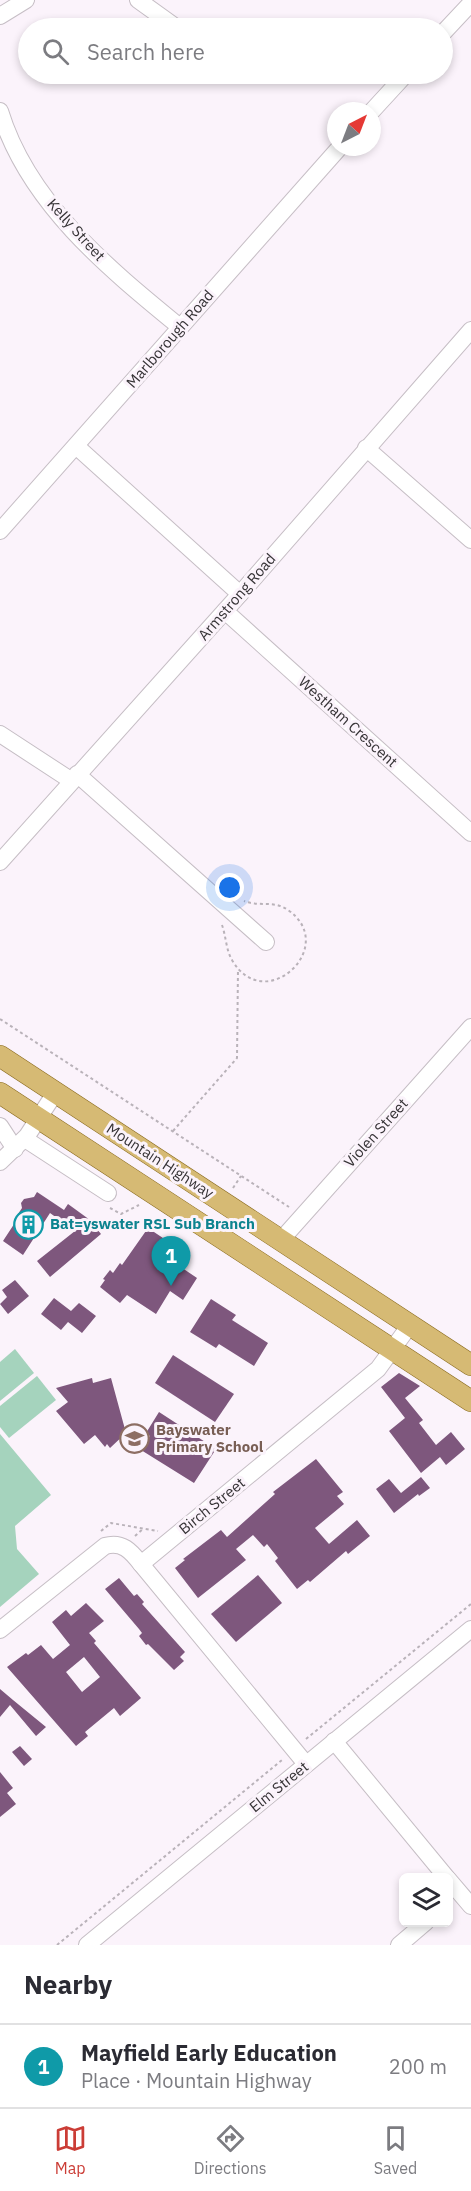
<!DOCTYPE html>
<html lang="en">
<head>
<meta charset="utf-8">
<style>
	body { margin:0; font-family:"IBM Plex Sans",sans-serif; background:#f2f2f3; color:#2b2b33 }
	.controls { position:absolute; right:18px; bottom:18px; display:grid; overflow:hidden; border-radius:9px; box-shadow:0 3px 9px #0003 }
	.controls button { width:54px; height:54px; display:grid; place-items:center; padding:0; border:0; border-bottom:2px solid #e1e1e2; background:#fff; color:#2b2b33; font:30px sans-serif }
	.compass { position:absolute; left:327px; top:102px; width:54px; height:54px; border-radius:50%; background:#fff; box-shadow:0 3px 9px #0003; rotate:42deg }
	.you { position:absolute; left:230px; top:888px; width:21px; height:21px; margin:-15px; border:4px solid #fff; border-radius:50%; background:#1a73e8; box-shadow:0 0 0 9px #1a73e833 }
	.badge { display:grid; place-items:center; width:39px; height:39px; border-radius:50%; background:#cb3d36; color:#fff; font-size:20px; font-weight:700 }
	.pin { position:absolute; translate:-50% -50px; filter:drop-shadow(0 2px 3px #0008) }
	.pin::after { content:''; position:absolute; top:32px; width:21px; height:18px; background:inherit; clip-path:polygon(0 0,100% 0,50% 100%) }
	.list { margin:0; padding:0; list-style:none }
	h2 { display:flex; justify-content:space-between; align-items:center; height:78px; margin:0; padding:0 24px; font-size:26px }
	h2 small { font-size:20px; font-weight:400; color:#7c7c81 }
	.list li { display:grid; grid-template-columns:39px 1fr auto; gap:18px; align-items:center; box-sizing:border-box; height:84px; padding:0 24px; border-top:2px solid #e1e1e2 }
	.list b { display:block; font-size:22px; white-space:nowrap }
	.list p { margin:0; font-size:20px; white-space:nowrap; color:#7c7c81 }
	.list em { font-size:20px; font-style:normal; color:#7c7c81 }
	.icon { flex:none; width:33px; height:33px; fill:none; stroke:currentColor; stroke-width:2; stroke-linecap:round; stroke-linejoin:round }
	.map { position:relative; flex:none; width:471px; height:1945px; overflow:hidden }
	.search { position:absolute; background:#fff; box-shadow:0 3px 9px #0003; left:18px; right:18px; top:18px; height:66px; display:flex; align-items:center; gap:15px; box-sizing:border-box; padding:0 21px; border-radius:33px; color:#7c7c81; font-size:22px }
	.sheet { height:162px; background:#fff }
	nav { display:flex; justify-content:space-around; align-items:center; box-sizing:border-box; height:84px; border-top:2px solid #e1e1e2; background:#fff; font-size:16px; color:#7c7c81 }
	nav a { display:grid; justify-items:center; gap:3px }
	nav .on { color:#cb3d36 }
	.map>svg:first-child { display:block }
	.green { fill:#a5d3bd }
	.building { fill:#7e577d; fill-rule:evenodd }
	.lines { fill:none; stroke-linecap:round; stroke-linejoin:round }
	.minor-casing { stroke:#c6bec5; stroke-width:18 }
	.major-casing { stroke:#8c6d22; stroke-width:22 }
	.path { stroke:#b9b2b9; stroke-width:2; stroke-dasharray:3 3; stroke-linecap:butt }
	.minor { stroke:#fff; stroke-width:16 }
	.major { stroke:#d6ba74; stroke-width:21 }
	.labels { text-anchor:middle; stroke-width:6; stroke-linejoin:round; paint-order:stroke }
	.street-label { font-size:15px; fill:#363336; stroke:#fbf3fb }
	.culture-label { font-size:15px; font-weight:bold; fill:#0d838f; stroke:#fbf3fb; text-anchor:start }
	.education-label { font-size:15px; font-weight:bold; fill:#785e54; stroke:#fbf3fb; text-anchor:start }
</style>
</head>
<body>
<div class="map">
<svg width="471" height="1945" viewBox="0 0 471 1945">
	<rect width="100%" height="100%" fill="#fbf3fb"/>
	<g class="green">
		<path d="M15,1349L34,1373L0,1401V1362Z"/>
		<path d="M37,1376L56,1400L9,1438L0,1427V1406Z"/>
		<path d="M0,1434L51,1495L15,1526L17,1549L39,1574L0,1607Z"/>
	</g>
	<g class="building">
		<path d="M37,1192L64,1210L68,1204L90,1220L101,1234L50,1277L37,1261L75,1231L50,1213L23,1255L3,1241L20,1215L18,1214L22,1208L21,1203L24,1199L34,1197Z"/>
		<path d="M148,1228L169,1242L160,1253L197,1278L183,1300L170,1291L156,1314L127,1295L120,1303L100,1287L105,1280L103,1279L110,1270L113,1273L120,1263L122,1265Z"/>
		<path d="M15,1280L29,1296L8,1314L0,1304L7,1297L2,1290Z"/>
		<path d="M54,1298L71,1311L79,1303L96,1316L82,1333L68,1322L61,1330L41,1314Z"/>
		<path d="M211,1299L236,1315L232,1320L268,1343L254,1366L219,1344L216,1348L190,1332Z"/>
		<path d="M173,1355L234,1394L215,1422L155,1383Z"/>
		<path d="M399,1373L420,1386L405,1398L423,1420L419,1423L436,1445L451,1432L465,1449L446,1465L440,1457L421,1473L389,1431L405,1418L381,1387Z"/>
		<path d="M92,1378L93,1383L111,1378L126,1433L110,1448L107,1444L105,1447L95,1435L84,1444L56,1411L68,1402L56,1388Z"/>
		<path d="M159,1412L216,1449L194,1483L141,1450L150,1436L146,1433Z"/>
		<path d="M316,1459L343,1492L337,1496L344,1504L315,1528L329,1544L357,1520L370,1536L348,1554L346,1551L310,1582L308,1580L297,1589L275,1561L278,1558L267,1544L264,1547L253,1535L236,1549L246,1560L198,1598L175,1568L185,1560L183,1559L221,1530L227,1537L275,1494L273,1492Z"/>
		<path d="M421,1477L430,1488L419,1496L418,1494L394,1513L376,1489L389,1479L401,1493Z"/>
		<path d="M258,1575L282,1603L236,1642L211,1614Z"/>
		<path d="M119,1578L134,1596L137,1594L144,1602L142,1604L185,1652L180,1657L184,1661L174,1670L148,1644L146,1645L139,1636L142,1633L139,1629L105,1589Z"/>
		<path d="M86,1603L104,1621L89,1633L96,1641L94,1643L141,1698L120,1716L114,1708L85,1732L88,1736L76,1746L7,1667L26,1653L28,1655L41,1645L53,1659L70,1645L52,1622L66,1610L71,1616ZM84,1657L100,1677L82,1692L66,1672Z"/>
		<path d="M0,1689L13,1700L46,1727L36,1736L10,1705L0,1717Z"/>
		<path d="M20,1746L32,1759L24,1766L12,1752Z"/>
		<path d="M0,1772L13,1788L7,1793L16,1804L0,1817Z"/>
	</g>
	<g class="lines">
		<defs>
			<g id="minor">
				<path d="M138,0L177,28"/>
				<path d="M0,16L26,0"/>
				<path d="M442,34L471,3"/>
				<path d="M0,111C28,203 108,268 180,327"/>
				<path d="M372,111L406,74"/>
				<path d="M76,446L240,594"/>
				<path d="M366,448L471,540"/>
				<path d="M0,531L340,147"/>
				<path d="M225,611L471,833"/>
				<path d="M0,734L72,781"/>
				<path d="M77,774L266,942"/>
				<path d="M0,862L240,594L471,330"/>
				<path d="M0,1126L15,1149"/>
				<path d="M25,1139L108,1193"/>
				<path d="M0,1162L27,1136L55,1093"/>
				<path d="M281,1240L471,1027"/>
				<path d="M141,1564L306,1764"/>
				<path d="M0,1630L105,1546C122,1541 131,1551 141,1564L378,1369L410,1325"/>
				<path d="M334,1741L447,1878"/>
				<path d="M448,1879L471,1906"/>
				<path d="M87,1945L471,1629"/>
				<path d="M399,1945L426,1922"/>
			</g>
			<g id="major">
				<path d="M0,1056L471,1365"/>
				<path d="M0,1093L471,1401"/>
			</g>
		</defs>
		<use href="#minor" class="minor-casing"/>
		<use href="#major" class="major-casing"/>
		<g class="path">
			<path d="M222,925C226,936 226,950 232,960C265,1017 340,946 288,910C274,900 259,907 244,901"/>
			<path d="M0,1019L289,1207"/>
			<path d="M173,1131L237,1058L238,969"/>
			<path d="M233,1188L241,1176"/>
			<path d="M110,1208L121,1214L139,1205"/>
			<path d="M101,1531L111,1523L158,1531"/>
			<path d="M135,1536L144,1528"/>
			<path d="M306,1739L471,1604"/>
			<path d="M57,1945L282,1760"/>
		</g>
		<use href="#minor" class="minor"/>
		<use href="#major" class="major"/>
	</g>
	<defs>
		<symbol id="building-ring" viewBox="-11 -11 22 22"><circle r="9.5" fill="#fbf3fb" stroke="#0f9aa8" stroke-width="1.5"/><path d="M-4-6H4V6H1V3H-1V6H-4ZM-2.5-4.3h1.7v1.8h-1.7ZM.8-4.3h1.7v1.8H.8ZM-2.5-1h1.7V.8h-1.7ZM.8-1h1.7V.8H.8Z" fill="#0f9aa8"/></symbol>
		<symbol id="school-ring" viewBox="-11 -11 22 22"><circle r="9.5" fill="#fbf3fb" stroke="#8d6e63" stroke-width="1.5"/><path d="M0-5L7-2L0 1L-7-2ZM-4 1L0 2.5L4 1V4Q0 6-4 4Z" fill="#8d6e63"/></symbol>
	</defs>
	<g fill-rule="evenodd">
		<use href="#building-ring" x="12" y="1208" width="33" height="33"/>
		<use href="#school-ring" x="118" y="1422" width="33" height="33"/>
	</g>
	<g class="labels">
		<g class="street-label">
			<text transform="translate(76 230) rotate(48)" y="5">Kelly Street</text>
			<text transform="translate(170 339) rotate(-49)" y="5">Marlborough Road</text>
			<text transform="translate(237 597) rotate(-49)" y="5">Armstrong Road</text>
			<text transform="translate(348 722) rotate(42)" y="5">Westham Crescent</text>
			<text transform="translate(376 1133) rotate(-48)" y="5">Violen Street</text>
			<text transform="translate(160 1161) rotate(33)" y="5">Mountain Highway</text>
			<text transform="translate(212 1506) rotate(-39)" y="5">Birch Street</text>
			<text transform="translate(279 1787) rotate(-39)" y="5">Elm Street</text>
		</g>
		<g class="culture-label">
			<text x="50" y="1229">Bat=yswater RSL Sub Branch</text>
		</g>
		<g class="education-label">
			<text x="156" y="1435">Bayswater<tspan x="156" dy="17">Primary School</tspan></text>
		</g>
	</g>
</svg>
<div class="controls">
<button><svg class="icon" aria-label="layers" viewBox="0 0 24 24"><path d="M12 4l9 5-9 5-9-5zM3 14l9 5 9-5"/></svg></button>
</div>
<svg class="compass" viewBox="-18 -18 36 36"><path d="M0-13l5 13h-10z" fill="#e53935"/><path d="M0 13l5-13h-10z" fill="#7c7c81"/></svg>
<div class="you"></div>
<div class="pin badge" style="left:171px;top:1286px;background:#0f9aa8">1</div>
<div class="search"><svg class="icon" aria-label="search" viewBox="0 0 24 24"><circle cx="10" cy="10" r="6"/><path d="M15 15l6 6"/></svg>Search here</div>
</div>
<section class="sheet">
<h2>Nearby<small></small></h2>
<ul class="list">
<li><span class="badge" style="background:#0f9aa8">1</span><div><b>Mayfield Early Education</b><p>Place · Mountain Highway</p></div><em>200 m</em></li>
</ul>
</section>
<nav>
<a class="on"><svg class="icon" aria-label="map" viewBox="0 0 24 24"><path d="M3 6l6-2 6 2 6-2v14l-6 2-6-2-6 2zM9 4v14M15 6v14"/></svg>Map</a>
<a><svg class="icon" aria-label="directions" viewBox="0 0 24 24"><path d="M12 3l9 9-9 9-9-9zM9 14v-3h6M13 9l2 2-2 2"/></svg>Directions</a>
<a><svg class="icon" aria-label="saved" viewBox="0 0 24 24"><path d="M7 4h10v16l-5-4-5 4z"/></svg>Saved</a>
</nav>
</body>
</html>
